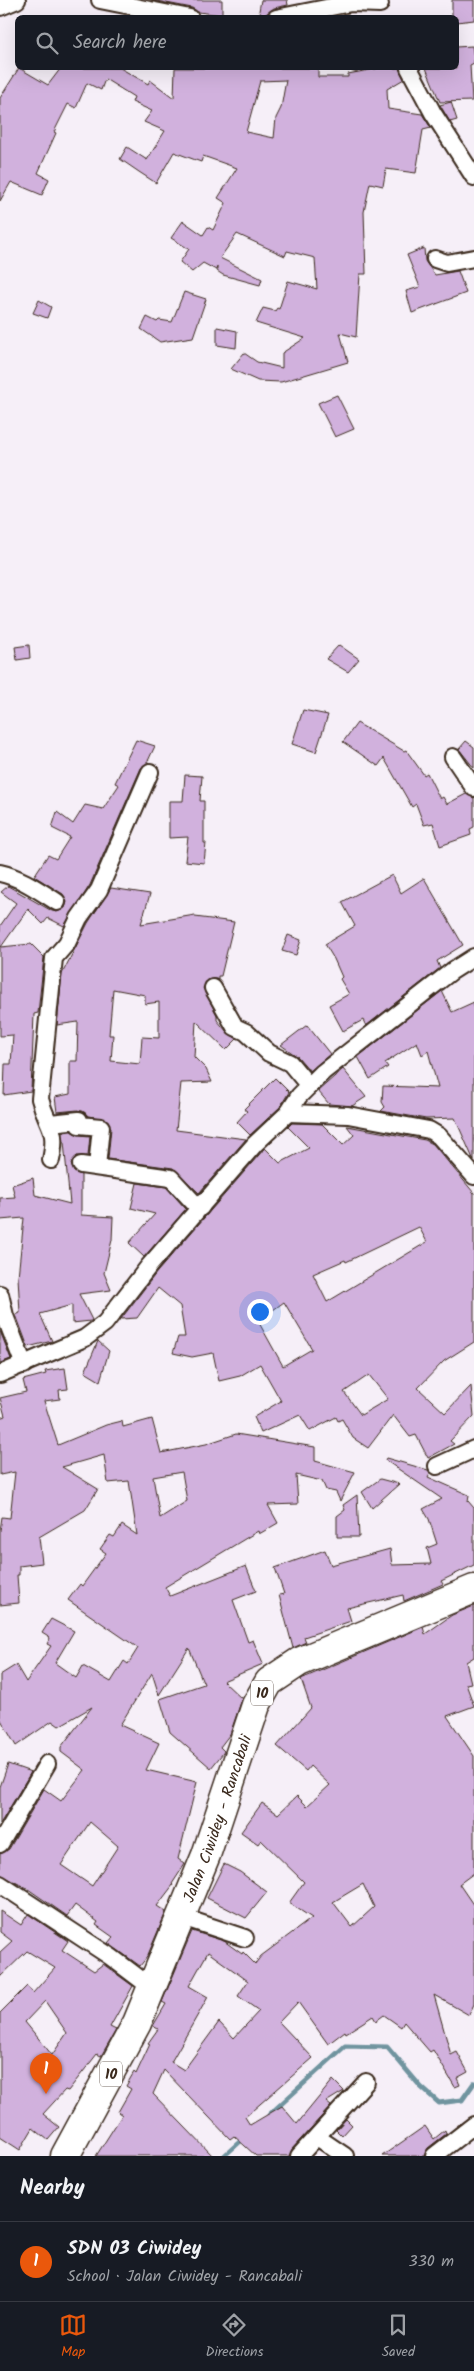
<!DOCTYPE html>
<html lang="en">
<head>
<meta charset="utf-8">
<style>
	body { margin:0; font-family:Kalam,sans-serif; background:#242831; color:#f1f3f6 }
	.you { position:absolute; left:259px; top:1311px; width:18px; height:18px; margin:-12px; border:4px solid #fff; border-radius:50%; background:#1a73e8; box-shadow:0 0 0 8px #1a73e833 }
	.badge { display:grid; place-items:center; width:32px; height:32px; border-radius:50%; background:#ea580c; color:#fff; font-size:16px; font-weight:700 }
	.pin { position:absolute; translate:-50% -41px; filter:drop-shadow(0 1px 2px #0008) }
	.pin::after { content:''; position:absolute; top:26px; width:18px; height:15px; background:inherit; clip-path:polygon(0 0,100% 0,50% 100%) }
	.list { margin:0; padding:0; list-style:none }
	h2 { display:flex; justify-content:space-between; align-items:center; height:65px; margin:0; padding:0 20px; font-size:21px }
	h2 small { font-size:16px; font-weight:400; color:#9ea1a6 }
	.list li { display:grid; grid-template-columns:32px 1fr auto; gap:15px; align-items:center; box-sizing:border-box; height:80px; padding:0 20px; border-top:1px solid #363941 }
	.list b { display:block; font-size:19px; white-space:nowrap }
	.list p { margin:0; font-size:16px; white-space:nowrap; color:#9ea1a6 }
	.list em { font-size:16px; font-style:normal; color:#9ea1a6 }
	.icon { flex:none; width:28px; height:28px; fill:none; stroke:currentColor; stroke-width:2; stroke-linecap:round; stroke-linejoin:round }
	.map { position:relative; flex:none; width:474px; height:2156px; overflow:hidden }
	.search { position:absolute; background:#171b24; box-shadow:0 5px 20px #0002; left:15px; right:15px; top:15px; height:55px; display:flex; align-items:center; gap:12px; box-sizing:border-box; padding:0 18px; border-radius:8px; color:#9ea1a6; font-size:19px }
	.sheet { height:145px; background:#171b24 }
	nav { display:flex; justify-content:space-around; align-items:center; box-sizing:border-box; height:70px; border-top:1px solid #363941; background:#171b24; font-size:14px; color:#9ea1a6 }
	nav a { display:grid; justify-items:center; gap:2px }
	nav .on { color:#ea580c }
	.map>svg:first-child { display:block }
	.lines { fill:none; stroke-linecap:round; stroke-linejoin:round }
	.stream { stroke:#70949f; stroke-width:5 }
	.building { fill:#d1b1dd; stroke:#3b2a1e; fill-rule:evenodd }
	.street-casing { stroke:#3b2a1e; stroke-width:20 }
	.highway-casing { stroke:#3b2a1e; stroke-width:31 }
	.street { stroke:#fff; stroke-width:16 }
	.highway { stroke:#fff; stroke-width:28 }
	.labels { text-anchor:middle; stroke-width:4; stroke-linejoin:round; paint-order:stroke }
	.shield { fill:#fff; stroke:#766a62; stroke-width:1 }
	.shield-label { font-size:15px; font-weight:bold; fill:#3b2a1e }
	.street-label { font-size:16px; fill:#3b2a1e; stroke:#fff }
</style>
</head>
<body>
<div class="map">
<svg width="474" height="2156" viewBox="0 0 474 2156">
	<rect width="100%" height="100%" fill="#f6eff8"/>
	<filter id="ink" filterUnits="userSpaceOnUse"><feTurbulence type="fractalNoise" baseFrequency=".02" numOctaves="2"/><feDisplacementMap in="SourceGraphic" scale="10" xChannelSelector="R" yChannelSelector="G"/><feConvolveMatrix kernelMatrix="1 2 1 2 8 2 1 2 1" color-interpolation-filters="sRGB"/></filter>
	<g filter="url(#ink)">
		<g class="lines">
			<g class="stream">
				<path d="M269,2115L345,2046L387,2047L421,2087L439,2103L462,2100L474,2083"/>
				<path d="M224,2156L244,2138"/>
			</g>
		</g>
		<g class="building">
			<path d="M151,0H222V15L198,12L192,8Z"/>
			<path d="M261,0H287L288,5L274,8L263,16L259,11Z"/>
			<path d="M452,0H474V20L457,22V18H452Z"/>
			<path d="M472,46L474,59V63L470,65L472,101L440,102L426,68H456V47Z"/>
			<path d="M19,68L48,85L61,68H120L148,84L150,80L174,98L175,68H318V77H348V74L380,68H399L404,79L387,89L388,109L422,114L431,128L423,130L416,173L386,169L383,186L370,183L364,212L366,274H360L356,337L340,333L348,362L281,382L258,381L231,369L244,353L257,362L282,368V353L305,338L256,323L263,308L275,311L277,308L279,309L288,281L317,289L315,258L287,251L285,256L237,234L220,258L262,279L260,285L223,275L217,271V267L216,270L203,263L192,272L180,262L189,249L171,238L183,221L203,235L208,227L213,230L226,203L218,198L237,168L203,156L201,162L174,152L156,183L139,172L120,159L127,147L147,160L165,131L144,122L152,111L132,102L134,97L105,79L101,90L87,83L76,108L68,104L54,132L56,133L38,173L49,179L42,195L11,182L0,201V98ZM286,80L281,108L276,118L274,138L246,132L260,81Z"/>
			<path d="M451,102L457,120L450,122L440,105Z"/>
			<path d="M424,248L425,261L435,275L458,271L466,293L412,313L406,291L420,287L407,255Z"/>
			<path d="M184,292L206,299L193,337L160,342L141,329L147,317L157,322L159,320L172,322Z"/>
			<path d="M39,300L51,307L47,318L33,313Z"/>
			<path d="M217,327L237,331L236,348L217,345Z"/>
			<path d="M337,395L354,429L335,437L318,403Z"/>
			<path d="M29,645L30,658L17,660L15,647Z"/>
			<path d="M339,645L359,659L348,672L326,659Z"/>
			<path d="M303,710L328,715L316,752L292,744Z"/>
			<path d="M357,723L404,751L406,750L424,775L427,773L440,799L443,797L447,804L466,794L474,798V827L470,829L471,835L440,846L433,823L424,825L416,804L412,807L384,758L378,766L343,742Z"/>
			<path d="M136,740L155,746L147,763L141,768L90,885L64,926L48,918L43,924L28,909L1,947L31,944L44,957L38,1013L34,1014L31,1091L4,1095L5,1064H11L13,1035L0,1036V926L16,903L1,892L8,886L52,911L57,912L65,908L67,902L63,894L34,876L48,855L56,859L70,837L52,828L57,812L73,824L85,805L103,809L119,785L115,783Z"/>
			<path d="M466,741L474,747V768L459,749Z"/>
			<path d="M185,775L202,776L200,801H204V843H206L204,863L185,861L188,837L169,838V801H183Z"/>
			<path d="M392,875L401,893L424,878L463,945L437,961L440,968L366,1026L363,1020L343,1031L329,1005L349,994L340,979L342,977L334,959L325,944L355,926L342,902Z"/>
			<path d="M111,888L150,894L141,924L195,915V917L234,922L221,976H218V980H208L203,988L217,1015V1020L227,1032L237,1039L226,1050L196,1021L194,1057L206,1069L212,1082L181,1083L176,1130L246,1139L199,1193L173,1168L108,1159L111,1128L106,1119L88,1116L78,1110L57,1112L55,1097L70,1094V1061H77L78,1022L57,1025L62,974L88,923ZM113,989L145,995V1004L159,1002V1038L142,1037L140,1064L111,1061L113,1035H109Z"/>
			<path d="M288,935L301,940L296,955L282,951Z"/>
			<path d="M442,991L452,1012L474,1002V1161L455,1118L426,1119L381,1111L385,1107L382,1102L383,1086L438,1088L428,1051L422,1055L417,1042L385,1063L388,1067L370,1079L358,1057Z"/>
			<path d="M307,1025L330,1054L310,1071L298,1057L281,1045Z"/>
			<path d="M343,1069L366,1097L352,1106L329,1104L318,1091Z"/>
			<path d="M275,1078L289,1092L280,1107L250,1135L237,1122L247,1111L244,1109Z"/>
			<path d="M292,1123L322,1124L343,1145L354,1135L347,1126L425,1140L433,1144L474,1193V1342L444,1361L418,1388L445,1413L471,1386L474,1416L450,1441L454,1444L428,1458L416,1435L410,1437L393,1415L368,1448L353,1438L342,1419L338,1421L336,1417L310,1431L300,1415L261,1433L254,1417L281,1401L260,1364L240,1376L219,1381L213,1353L192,1357L173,1353L178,1337H185L180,1306L158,1288L137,1318L121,1319L157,1272L265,1148L280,1163L309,1148L288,1127ZM419,1227L427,1242L327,1302L313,1274L345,1260L346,1262ZM284,1302L312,1349L283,1366L258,1321ZM369,1375L388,1399L361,1415L344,1392Z"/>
			<path d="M71,1131L78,1135L90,1136L88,1156H77L71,1164L74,1172L81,1175V1215L113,1217L112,1240L104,1273L111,1290L79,1294L92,1320L91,1321L72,1323V1305L40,1314L52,1341L28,1347L16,1315L20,1313L18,1277L24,1218L0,1220V1198L15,1197L12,1185L33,1178L35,1195L70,1204L63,1132Z"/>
			<path d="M137,1183L166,1187L186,1209L144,1257L129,1243L155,1214L131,1208Z"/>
			<path d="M0,1331L11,1359L0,1363Z"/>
			<path d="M98,1341L109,1351L100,1381L85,1372Z"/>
			<path d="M65,1368L68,1389L59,1390L60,1399L44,1401L58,1445L106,1425L122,1421L123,1427L152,1419L161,1453L206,1444L236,1434L315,1447V1461L355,1472L340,1501L336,1492L326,1490L322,1481L296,1475L298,1504L268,1505L278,1523L259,1534L258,1531L165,1587L170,1596L246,1566L256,1591L233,1600L248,1642L253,1640L263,1664L223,1681L242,1699L230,1734L220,1747L224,1751L223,1753L211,1768L170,1732L160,1699L204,1684L189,1648L159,1695L152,1673L120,1725L159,1743L146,1770L197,1782L178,1859L185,1864L172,1884L173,1885L157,1906L166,1912L147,1957L140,1966L108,1943L113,1937L96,1925L98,1922L75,1905L67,1916L28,1889L0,1874V1854L9,1849L44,1789L61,1801L85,1770L61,1752V1747L92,1707L59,1726L52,1721L16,1746L0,1718V1675L16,1665L26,1682L51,1646L47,1644L50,1638L42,1633L51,1619L74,1631L55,1663L76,1678L83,1666L111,1682L124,1661L128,1664L138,1648L68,1600L80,1584L82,1586L106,1553L100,1549L110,1535L114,1537L122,1525L137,1535L129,1481L108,1483L104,1455L62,1467L98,1489L85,1510L39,1537L42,1563L19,1566V1575H17L19,1603L0,1605V1530L2,1517L10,1518L15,1472L0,1475V1418L5,1416L0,1398L26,1392L23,1380L46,1374L45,1371ZM182,1472L187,1501L160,1518L153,1477ZM90,1822L118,1846L92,1886L61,1865Z"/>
			<path d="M386,1458L428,1470L430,1473L428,1477L469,1495L468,1501L474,1508V1565L441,1581L443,1584L404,1601L403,1595L347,1608L351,1621L304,1637L306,1642L293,1648L279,1595L284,1594L275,1568L325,1550L331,1565L390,1549L392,1565L431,1564L427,1548L437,1544L429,1519L423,1509L442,1499L385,1460Z"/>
			<path d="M380,1479L399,1484L372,1508L362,1492Z"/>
			<path d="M357,1495L359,1537H337V1516L345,1510L343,1505Z"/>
			<path d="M474,1606V1657L466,1662L471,1683L466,1684L474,1706L447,1716L474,1756V1873L459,1884L474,1906V2004L469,2015L434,1995L451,2055L457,2052L468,2072L457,2078L460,2085L455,2087L433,2050L430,2052L404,2022L401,2027L384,2015L376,2021L373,2016L346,2033L345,2031L328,2044L298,2002L279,2022L313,2058L245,2117L250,2125L282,2106L297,2124L333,2080L344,2091L326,2102L331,2106L292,2149L289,2156H256L234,2136L230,2139L164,2070L153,2094L213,2156H96L122,2115L118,2112L131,2089L126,2086L134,2072L136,2074L150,2044L148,2043L158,2029L153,2026L166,2004L162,2002L192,1931L224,1941L242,1954L243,1952L255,1964L261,1956L312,1918L289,1903L304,1882L261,1840L258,1844L241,1832L262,1803L278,1814L297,1796L307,1806L330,1785L310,1766L306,1771L277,1746L311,1708L301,1679L423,1627L425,1634L452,1615ZM363,1884L374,1907L352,1927L333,1902ZM208,1952L248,1981L238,1996L259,2011L234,2038L219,2022L184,2070L171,2062L208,1997L189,1986Z"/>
			<path d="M8,1764L31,1772L0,1824V1787Z"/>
			<path d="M224,1864L240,1872L267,1892L246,1918L207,1898Z"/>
			<path d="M0,1911L21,1925L28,1914L68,1941L62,1950L94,1971L103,1964L133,1986L110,2027L116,2030L101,2056L97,2054L68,2091L65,2090L43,2114L59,2127L48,2140L33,2128L20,2150L0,2137V2013L27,1986L33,1993L55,1968L27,1951L0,1977V1952L12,1941L0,1932ZM45,2001L67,2033L52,2055L25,2022Z"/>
			<path d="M346,2119L352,2125L342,2136L336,2130Z"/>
			<path d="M425,2126L434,2139L445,2130L446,2134L428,2148L424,2156H382Z"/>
		</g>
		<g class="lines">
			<defs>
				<g id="street">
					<path d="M100,0L190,18"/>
					<path d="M0,7L17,0"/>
					<path d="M276,18L351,3L380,4"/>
					<path d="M409,68L433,113L474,177"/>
					<path d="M435,259L447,263L474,258"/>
					<path d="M453,757L474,788"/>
					<path d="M0,873C22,878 38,890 57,902"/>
					<path d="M213,988L235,1027L246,1032L269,1053L290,1063L309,1086"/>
					<path d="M288,1113L348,1115L429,1130L439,1136L474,1176"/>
					<path d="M50,1123L79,1120V1125L101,1127L97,1167"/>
					<path d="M51,1160C58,1127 48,1129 40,1099L54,958L67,943L79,918L99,890L150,772"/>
					<path d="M81,1165L171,1178L195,1204L201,1207"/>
					<path d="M0,1294L5,1316L24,1365"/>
					<path d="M0,1374L85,1338L105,1323L149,1266L255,1144L288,1113L299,1096L323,1072L452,971L474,957"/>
					<path d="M437,1466L474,1449"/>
					<path d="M0,1844L47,1764"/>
					<path d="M0,1884L111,1957L152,1988"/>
					<path d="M182,1917L245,1938"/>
					<path d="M317,2137L345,2156"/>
					<path d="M299,2156L366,2082"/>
					<path d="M434,2156L474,2125"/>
				</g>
				<g id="highway">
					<path id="s1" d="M65,2156L137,2023L206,1855L256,1705L269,1682L299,1662L474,1589"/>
				</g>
			</defs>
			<use href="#street" class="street-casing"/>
			<use href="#highway" class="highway-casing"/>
			<use href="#street" class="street"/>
			<use href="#highway" class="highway"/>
		</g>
	</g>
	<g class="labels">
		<g class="shield">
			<rect x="251" y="1680.5" width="22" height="25" rx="4"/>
			<rect x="100" y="2061.5" width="22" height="25" rx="4"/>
		</g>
		<g class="shield-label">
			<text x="262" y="1698">10</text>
			<text x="111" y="2079">10</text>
		</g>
		<g class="street-label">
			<text dy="6" stroke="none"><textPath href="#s1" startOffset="371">Jalan Ciwidey - Rancabali</textPath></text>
		</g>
	</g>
</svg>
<div class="you"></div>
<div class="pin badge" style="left:46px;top:2094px">1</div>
<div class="search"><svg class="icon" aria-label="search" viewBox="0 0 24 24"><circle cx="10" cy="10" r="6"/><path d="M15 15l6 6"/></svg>Search here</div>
</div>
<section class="sheet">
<h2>Nearby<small></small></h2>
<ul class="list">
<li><span class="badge">1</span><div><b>SDN 03 Ciwidey</b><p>School · Jalan Ciwidey - Rancabali</p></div><em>330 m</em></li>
</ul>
</section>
<nav>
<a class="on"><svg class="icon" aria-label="map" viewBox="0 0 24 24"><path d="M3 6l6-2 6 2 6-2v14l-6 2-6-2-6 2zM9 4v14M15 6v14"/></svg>Map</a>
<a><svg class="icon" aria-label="directions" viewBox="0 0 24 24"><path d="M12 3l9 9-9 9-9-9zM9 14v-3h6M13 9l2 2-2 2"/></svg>Directions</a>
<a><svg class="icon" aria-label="saved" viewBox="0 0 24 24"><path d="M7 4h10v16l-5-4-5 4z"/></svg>Saved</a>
</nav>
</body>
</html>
